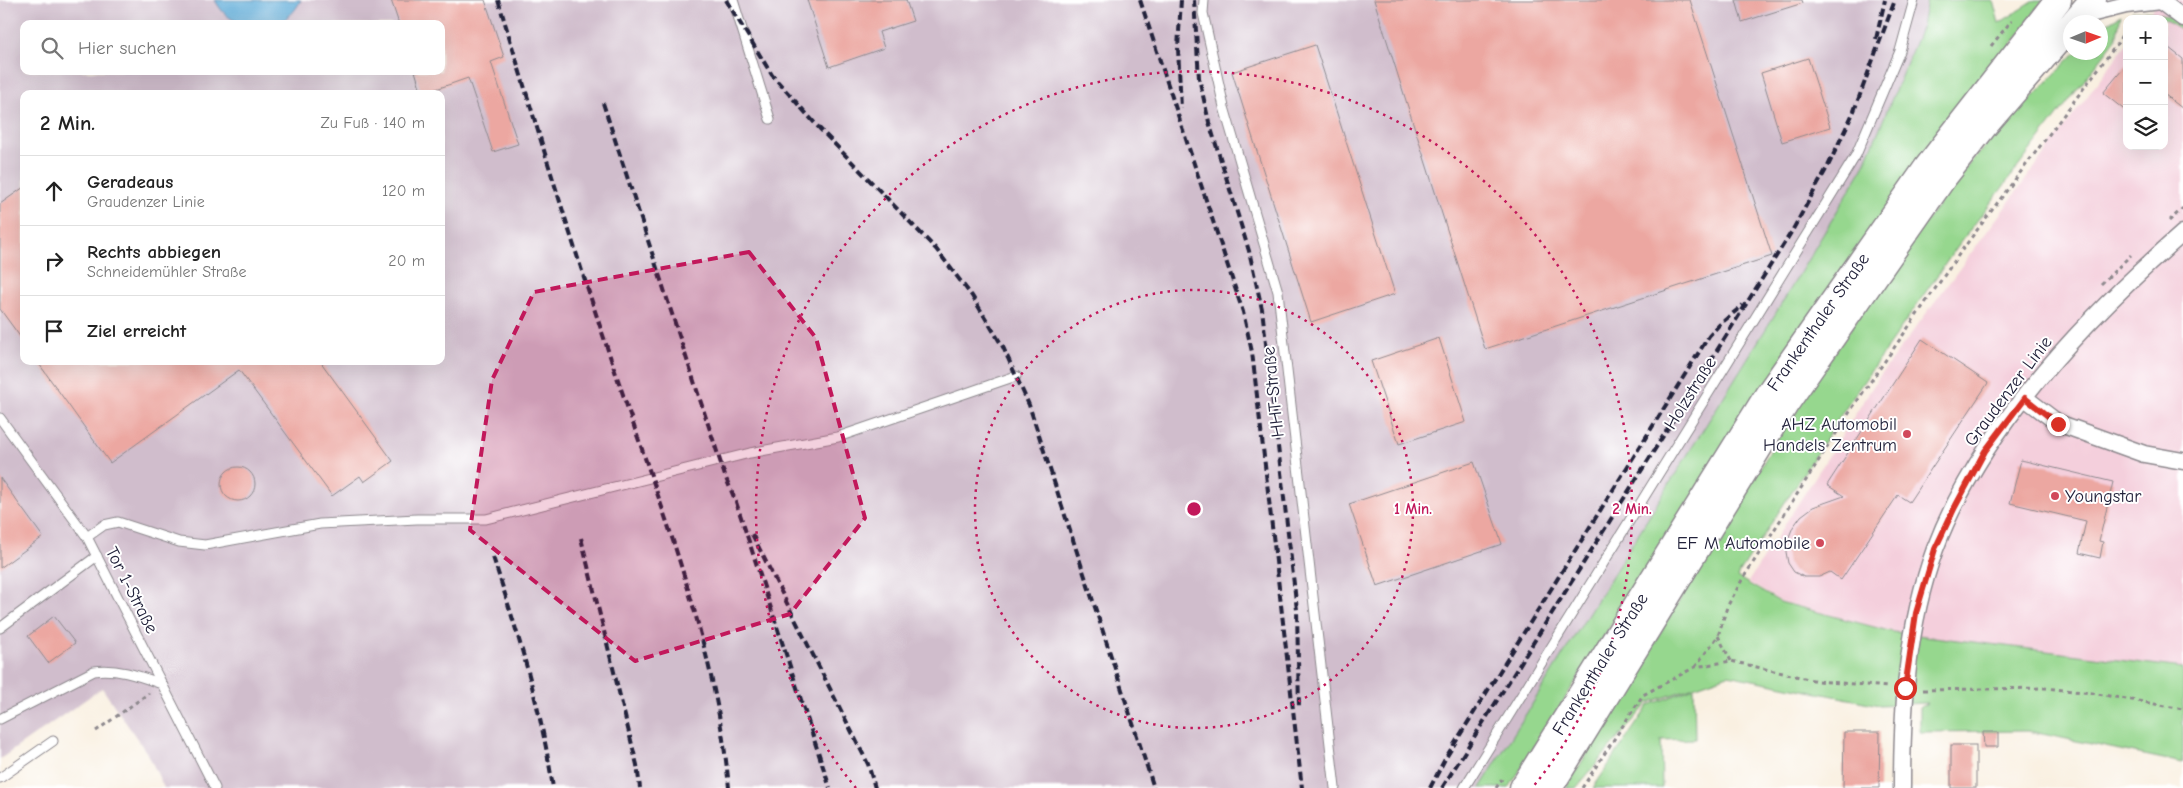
<!DOCTYPE html>
<html lang="de">
<head>
<meta charset="utf-8">
<style>
	body { margin:0; font-family:"Comic Neue",sans-serif; background:#f2f2f2; color:#222 }
	.controls { position:absolute; right:15px; top:15px; display:grid; overflow:hidden; border-radius:10px; box-shadow:0 5px 20px #0002 }
	.controls button { width:45px; height:45px; display:grid; place-items:center; padding:0; border:0; border-bottom:1px solid #e0e0e0; background:#fff; color:#222; font:25px sans-serif }
	.compass { position:absolute; left:2063px; top:15px; width:45px; height:45px; border-radius:50%; background:#fff; box-shadow:0 5px 20px #0002; rotate:88deg }
	.stop { position:absolute; width:15px; height:15px; margin:-11px; border:4px solid #d93025; border-radius:50%; background:#fff }
	.stop.end { background:#d93025; border-color:#fff; box-shadow:0 1px 5px #0008 }
	.list { margin:0; padding:0; list-style:none }
	h2 { display:flex; justify-content:space-between; align-items:center; height:65px; margin:0; padding:0 20px; font-size:21px }
	h2 small { font-size:16px; font-weight:400; color:#767676 }
	.list li { display:grid; grid-template-columns:32px 1fr auto; gap:15px; align-items:center; box-sizing:border-box; height:70px; padding:0 20px; border-top:1px solid #e0e0e0 }
	.list b { display:block; font-size:19px; white-space:nowrap }
	.list p { margin:0; font-size:16px; white-space:nowrap; color:#767676 }
	.list em { font-size:16px; font-style:normal; color:#767676 }
	.icon { flex:none; width:28px; height:28px; fill:none; stroke:currentColor; stroke-width:2; stroke-linecap:round; stroke-linejoin:round }
	.map { position:relative; flex:none; width:2183px; height:788px; overflow:hidden }
	.search { position:absolute; background:#fff; box-shadow:0 5px 20px #0002; left:20px; top:20px; width:425px; height:55px; display:flex; align-items:center; gap:12px; box-sizing:border-box; padding:0 18px; border-radius:10px; color:#767676; font-size:19px }
	.panel { position:absolute; background:#fff; box-shadow:0 5px 20px #0002; left:20px; top:90px; width:425px; height:275px; border-radius:10px }
	.map>svg:first-child { display:block }
	.built { fill:#f4cfdc }
	.industrial { fill:#d0bdcc; fill-rule:evenodd }
	.green { fill:#96d78e; stroke:#5c7c64 }
	.water { fill:#5facd8; stroke:#40678a }
	.building { fill:#eca7a1 }
	.lines { fill:none; stroke-linecap:round; stroke-linejoin:round }
	.service-casing { stroke:#8e898e; stroke-width:11 }
	.minor-casing { stroke:#8e898e; stroke-width:19 }
	.primary-casing { stroke:#8e898e; stroke-width:29 }
	.path { stroke:#8e898e; stroke-width:3; stroke-dasharray:4 4; stroke-linecap:butt }
	.service { stroke:#fff; stroke-width:9 }
	.minor { stroke:#fff; stroke-width:16 }
	.primary { stroke:#fff; stroke-width:26 }
	.rail { stroke:#22223b; stroke-width:4; stroke-dasharray:8 4; stroke-linecap:butt }
	.route { stroke:#d93025; stroke-width:6 }
	.marked { fill:#c2185b; fill-opacity:0.2; stroke:#c2185b; stroke-width:4; stroke-dasharray:10 6; stroke-linejoin:round }
	.ring { fill:none; stroke:#c2185b; stroke-width:2.5; stroke-dasharray:2.5 5 }
	.poi-dot { fill:#d1495b; stroke:#fff; stroke-width:2 }
	.labels { text-anchor:middle; stroke-width:4; stroke-linejoin:round; paint-order:stroke }
	.street-label { font-size:18px; fill:#22223b; stroke:#fff }
	.poi-label { font-size:18px; fill:#22223b; stroke:#fff; text-anchor:end }
	.centre { fill:#c2185b; stroke:#fff; stroke-width:2.5 }
	.ring-label { font-size:15px; text-anchor:middle; font-weight:bold; fill:#c2185b; stroke:#fff; stroke-width:4; stroke-linejoin:round; paint-order:stroke }
</style>
</head>
<body>
<div class="map">
<svg width="2183" height="788" viewBox="0 0 2183 788">
	<rect width="100%" height="100%" fill="#fff"/>
	<filter id="ink" filterUnits="userSpaceOnUse"><feTurbulence type="fractalNoise" baseFrequency=".02" numOctaves="2"/><feDisplacementMap in="SourceGraphic" scale="10" xChannelSelector="R" yChannelSelector="G"/><feConvolveMatrix kernelMatrix="1 2 1 2 8 2 1 2 1" color-interpolation-filters="sRGB"/></filter>
	<filter id="wash" filterUnits="userSpaceOnUse"><feTurbulence type="fractalNoise" baseFrequency=".0096" numOctaves="4" result="noise"/><feDisplacementMap in="SourceGraphic" scale="20" xChannelSelector="R" yChannelSelector="G"/><feGaussianBlur stdDeviation="1.12" result="paint"/><feColorMatrix in="noise" values="0 0 0 0 0 0 0 0 0 0 0 0 0 0 0 0 0 1.4 0 .05"/><feComposite in="paint" operator="in"/></filter>
	<g filter="url(#wash)">
		<rect width="100%" height="100%" fill="#f9f0e1"/>
		<path class="built" d="M2159,0H2183V668L1893,632L1780,601L1748,582L1879,377L2127,43V146H2164V19H2145Z"/>
		<path class="industrial" d="M0,0H1990L1483,788H164L149,756L102,688L0,759ZM24,24H441V71H24ZM24,94H441V361H24Z"/>
		<g class="green">
			<path d="M1927,0H1993L1999,23L2036,0H2043L1653,558L1509,788H1480L1782,303L1864,166L1922,26Z"/>
			<path d="M2132,11C2150,11 2168,13 2183,24V31L2164,19L2137,15Z"/>
			<path d="M2121,15L2116,39L1957,247L1848,404L1737,577L1780,602L1893,632L2183,668V763L2028,731L1920,732V708L1927,703L1879,705L1728,675L1648,703L1576,788H1566L1795,410L1901,255L1973,159L2075,53L2100,52L2101,27Z"/>
			<path d="M1694,688L1695,739L1661,740L1662,788H1593L1649,705Z"/>
		</g>
		<path class="water" d="M215,0H301C290,21 279,24 256,24C237,24 225,19 215,0Z"/>
		<g id="blocks">
			<g class="building">
				<path d="M391,0H485L504,57L491,62L518,144L493,152L468,78L422,94L415,71H441V24H399Z"/>
				<path d="M807,0H906L913,21L879,32L884,48L829,67Z"/>
				<path d="M1374,0H1690L1772,256L1485,349Z"/>
				<path d="M1736,0H1802L1803,3L1742,22Z"/>
				<path d="M2164,44L2183,59V109L2164,94Z"/>
				<path d="M1315,45L1395,294L1311,322L1232,72Z"/>
				<path d="M1808,58L1830,127L1782,142L1761,73Z"/>
				<path d="M2127,64V112L2103,93Z"/>
				<path d="M24,187V342L0,309V204Z"/>
				<path d="M1439,338L1466,422L1399,444L1371,361Z"/>
				<path d="M1922,339L1988,383L1909,502L1898,495L1841,580L1830,572L1819,577H1804L1794,572L1788,563L1786,552L1788,539L1793,527L1801,516L1813,507L1844,496L1827,485Z"/>
				<path d="M37,361H320L393,461L364,482L360,476L332,496L239,370L110,463Z"/>
				<path d="M2021,460L2113,482L2099,541L2103,542L2100,558L2079,553L2086,521L2010,503Z"/>
				<path d="M1474,462L1502,544L1377,586L1349,504Z"/>
				<circle cx="238" cy="484" r="17"/>
				<path d="M0,478L43,537L0,568Z"/>
				<path d="M54,616L75,643L48,663L28,636Z"/>
				<path d="M1844,732H1880L1879,788H1843Z"/>
				<path d="M1983,732H1998V747H1984Z"/>
				<rect x="1951" y="745" width="25" height="43"/>
			</g>
		</g>
	</g>
	<g filter="url(#ink)">
		<use href="#blocks" fill-opacity="0" stroke="#8e898e" stroke-width="1"/>
		<g class="lines">
			<defs>
				<g id="service">
					<path d="M733,0L770,119"/>
					<path d="M1204,0L1203,13L1224,107L1278,292L1335,788"/>
					<path d="M0,418L87,537L215,788"/>
					<path d="M87,537L104,525L118,522L179,542L205,545L320,524L417,519H486L750,453L838,437L1016,376"/>
					<path d="M0,628L97,556"/>
					<path d="M0,719L94,671C118,668 139,676 162,684"/>
					<path d="M0,778L53,741"/>
					<path d="M1464,788L1856,155L1900,51L1914,0"/>
				</g>
				<g id="minor">
					<path d="M2159,0L2183,18"/>
					<path d="M2078,17L2126,5L2160,1"/>
					<path d="M2025,398L2058,423L2144,454L2183,461"/>
					<path d="M1902,788C1902,707 1907,626 1935,549C1980,429 2088,316 2183,233"/>
				</g>
				<g id="primary">
					<path d="M2074,22L2093,0"/>
					<path d="M1523,788L1768,395L1927,168L2058,0"/>
					<path d="M1549,788L1786,403L1943,178L1984,126L2070,26"/>
				</g>
			</defs>
			<use href="#service" class="service-casing"/>
			<use href="#minor" class="minor-casing"/>
			<use href="#primary" class="primary-casing"/>
			<g class="path">
				<path d="M1991,46L2012,20"/>
				<path d="M2169,221L2183,208"/>
				<path d="M2101,284L2131,255"/>
				<path d="M1718,636L1731,661"/>
				<path d="M1695,667L1718,636L1727,607L1742,580L1853,407L1962,250L2117,44L2127,26"/>
				<path d="M1923,690L2045,688L2092,693L2183,709"/>
				<path d="M96,731L149,693"/>
				<path d="M1496,788L1502,779"/>
				<path d="M1582,788L1643,695L1695,667L1731,661L1817,681L1889,687"/>
			</g>
			<use href="#service" class="service"/>
			<use href="#minor" class="minor"/>
			<use href="#primary" class="primary"/>
			<g class="rail">
				<path d="M498,0C536,125 574,250 616,374C662,510 716,645 729,788"/>
				<path d="M726,0L772,75L820,129L936,249L972,296L1003,347L1029,405L1154,788"/>
				<path d="M1140,0L1243,312L1252,352L1302,788"/>
				<path d="M1181,0L1178,48L1181,108"/>
				<path d="M1194,0L1199,78L1209,122L1249,251L1262,309L1297,610L1299,708"/>
				<path d="M1876,39L1885,0"/>
				<path d="M603,103L725,476L736,502L830,788"/>
				<path d="M752,534L868,764L875,788"/>
				<path d="M581,538L637,765L640,788"/>
				<path d="M493,557C518,634 541,707 553,788"/>
				<path d="M1430,788L1445,759L1709,336L1719,325L1743,305"/>
				<path d="M1442,788L1792,231L1828,166L1854,111L1895,0"/>
			</g>
		</g>
	</g>
	<g class="lines" filter="url(#ink)">
		<path class="route" d="M1905,688L1916,613L1935,549L1955,507L1985,451L2025,398L2058,424"/>
	</g>
	<path class="marked" d="M749,252L816,338L865,518L790,614L635,661L470,530L492,380L534,292Z"/>
	<g class="ring">
		<circle cx="1194" cy="509" r="219"/>
		<path d="M856 788A438 438 0 1 1 1532 788"/>
	</g>
	<g class="poi-dot">
		<circle cx="1907" cy="434" r="5"/>
		<circle cx="2055" cy="496" r="5"/>
		<circle cx="1820" cy="543" r="5"/>
	</g>
	<g class="labels">
		<g class="street-label">
			<text transform="translate(1818 322) rotate(-55)" y="6">Frankenthaler Straße</text>
			<text transform="translate(2008 391) rotate(-53)" y="6">Graudenzer Linie</text>
			<text transform="translate(1273 392) rotate(-96)" y="6">HHT-Straße</text>
			<text transform="translate(1690 393) rotate(-58)" y="6">Holzstraße</text>
			<text transform="translate(132 590) rotate(63)" y="6">Tor 1-Straße</text>
			<text transform="translate(1600 664) rotate(-58)" y="6">Frankenthaler Straße</text>
		</g>
		<g class="poi-label">
			<text x="1897" y="430">AHZ Automobil<tspan x="1897" dy="21">Handels Zentrum</tspan></text>
			<text x="2065" y="502" text-anchor="start">Youngstar</text>
			<text x="1810" y="549">EF M Automobile</text>
		</g>
	</g>
	<circle cx="1194" cy="509" r="8" class="centre"/>
	<g class="ring-label">
		<text x="1413" y="514">1 Min.</text>
		<text x="1632" y="514">2 Min.</text>
	</g>
</svg>
<div class="controls">
<button>+</button>
<button>−</button>
<button><svg class="icon" aria-label="layers" viewBox="0 0 24 24"><path d="M12 4l9 5-9 5-9-5zM3 14l9 5 9-5"/></svg></button>
</div>
<svg class="compass" viewBox="-18 -18 36 36"><path d="M0-13l5 13h-10z" fill="#e53935"/><path d="M0 13l5-13h-10z" fill="#767676"/></svg>
<div class="stop" style="left:1905px;top:688px"></div>
<div class="stop end" style="left:2058px;top:424px"></div>
<div class="search"><svg class="icon" aria-label="search" viewBox="0 0 24 24"><circle cx="10" cy="10" r="6"/><path d="M15 15l6 6"/></svg>Hier suchen</div>
<section class="panel">
<h2>2 Min.<small>Zu Fuß · 140 m</small></h2>
<ul class="list">
<li><svg class="icon" aria-label="ahead" viewBox="0 0 24 24"><path d="M12 20V5M6 11l6-6 6 6"/></svg><div><b>Geradeaus</b><p>Graudenzer Linie</p></div><em>120 m</em></li>
<li><svg class="icon" aria-label="right" viewBox="0 0 24 24"><path d="M7 20v-9h11M14 6l5 5-5 5"/></svg><div><b>Rechts abbiegen</b><p>Schneidemühler Straße</p></div><em>20 m</em></li>
<li><svg class="icon" aria-label="arrive" viewBox="0 0 24 24"><path d="M6 21V4h12l-3 4 3 4H6"/></svg><div><b>Ziel erreicht</b></div></li>
</ul>
</section>
</div>
</body>
</html>
